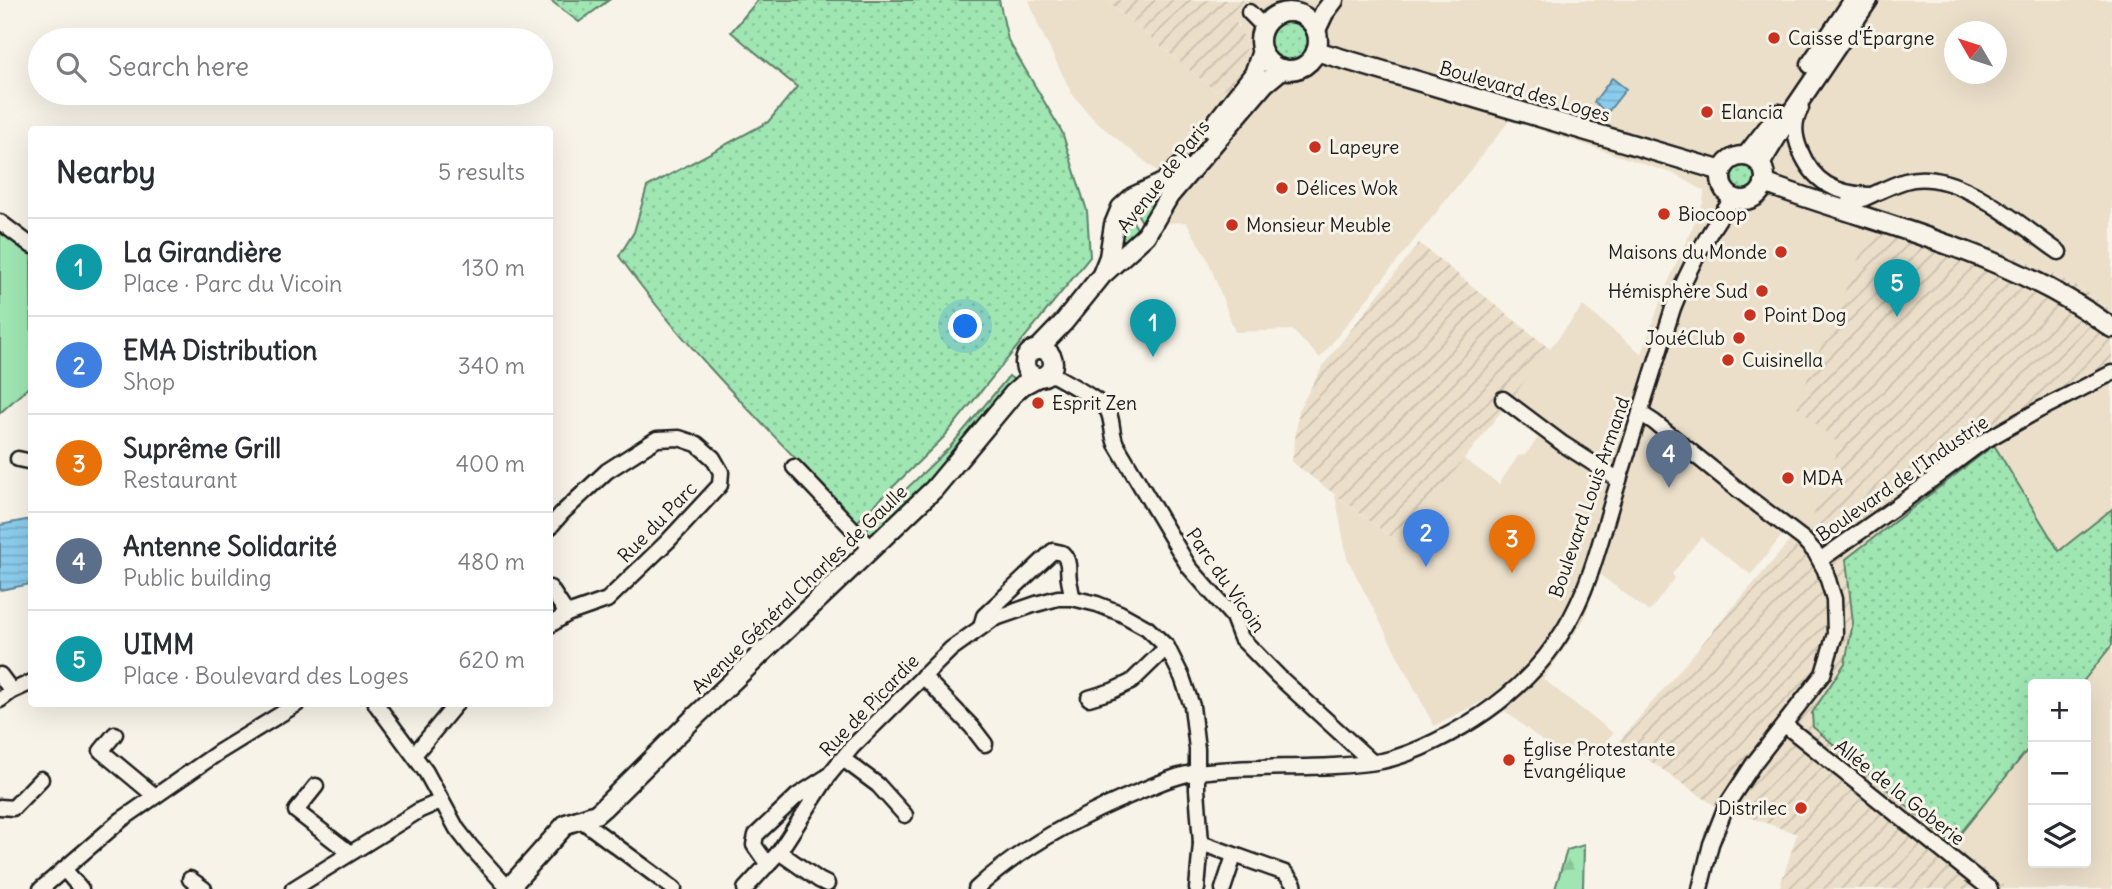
<!DOCTYPE html>
<html lang="en">
<head>
<meta charset="utf-8">
<style>
	body { margin:0; font-family:Delius,sans-serif; background:#f2f2f3; color:#2b2b33 }
	.controls { position:absolute; right:21px; bottom:21px; display:grid; overflow:hidden; border-radius:7px; box-shadow:0 7px 28px #0002 }
	.controls button { width:63px; height:63px; display:grid; place-items:center; padding:0; border:0; border-bottom:2px solid #e1e1e2; background:#fff; color:#2b2b33; font:35px sans-serif }
	.compass { position:absolute; left:1944px; top:21px; width:63px; height:63px; border-radius:50%; background:#fff; box-shadow:0 7px 28px #0002; rotate:309deg }
	.you { position:absolute; left:966px; top:327px; width:24px; height:24px; margin:-18px; border:5px solid #fff; border-radius:50%; background:#1a73e8; box-shadow:0 0 0 10px #1a73e833 }
	.badge { display:grid; place-items:center; width:46px; height:46px; border-radius:50%; background:#111827; color:#fff; font-size:23px; font-weight:700 }
	.pin { position:absolute; translate:-50% -58px; filter:drop-shadow(0 2px 4px #0008) }
	.pin::after { content:''; position:absolute; top:37px; width:24px; height:21px; background:inherit; clip-path:polygon(0 0,100% 0,50% 100%) }
	.list { margin:0; padding:0; list-style:none }
	h2 { display:flex; justify-content:space-between; align-items:center; height:91px; margin:0; padding:0 28px; font-size:30px }
	h2 small { font-size:23px; font-weight:400; color:#7c7c81 }
	.list li { display:grid; grid-template-columns:46px 1fr auto; gap:21px; align-items:center; box-sizing:border-box; height:98px; padding:0 28px; border-top:2px solid #e1e1e2 }
	.list b { display:block; font-size:26px; white-space:nowrap }
	.list p { margin:0; font-size:23px; white-space:nowrap; color:#7c7c81 }
	.list em { font-size:23px; font-style:normal; color:#7c7c81 }
	.icon { flex:none; width:38px; height:38px; fill:none; stroke:currentColor; stroke-width:2; stroke-linecap:round; stroke-linejoin:round }
	.map { position:relative; flex:none; width:2112px; height:889px; overflow:hidden }
	.search { position:absolute; background:#fff; box-shadow:0 7px 28px #0002; left:28px; top:28px; width:525px; height:77px; display:flex; align-items:center; gap:18px; box-sizing:border-box; padding:0 24px; border-radius:38px; color:#7c7c81; font-size:26px }
	.panel { position:absolute; background:#fff; box-shadow:0 7px 28px #0002; left:28px; top:126px; width:525px; height:581px; border-radius:7px }
	.map>svg:first-child { display:block }
	.built { fill:#ebdfca; fill-rule:evenodd }
	.industrial { fill:url(#industrial-furrows) }
	.grass { fill:url(#grass-dots); stroke:#5e8168; stroke-width:2 }
	.forest { fill:url(#forest-firs); stroke:#5e8168; stroke-width:2 }
	.garden { fill:#9fe6b3; stroke:#5e8168; stroke-width:2 }
	.water { fill:url(#water-rules); stroke:#5f8699; stroke-width:2 }
	.lines { fill:none; stroke-linecap:round; stroke-linejoin:round }
	.minor-casing { stroke:#1c1c1c; stroke-width:19 }
	.major-casing { stroke:#1c1c1c; stroke-width:23 }
	.minor { stroke:#f7f3e8; stroke-width:14 }
	.major { stroke:#f7f3e8; stroke-width:18 }
	.poi-dot { fill:#c8321e; stroke:#f7f3e8; stroke-width:2.5 }
	.labels { text-anchor:middle; stroke-width:6; stroke-linejoin:round; paint-order:stroke }
	.poi-label { font-size:19px; fill:#1c1c1c; stroke:#f7f3e8; text-anchor:start }
	.street-label { font-size:19px; fill:#1c1c1c; stroke:#f7f3e8 }
</style>
</head>
<body>
<div class="map">
<svg width="2112" height="889" viewBox="0 0 2112 889">
	<defs>
		<pattern id="industrial-furrows" width="10" height="10" patternUnits="userSpaceOnUse" patternTransform="scale(1.75)"><rect width="10" height="10" fill="#ebdfca"/><path d="M-1 1l2-2M0 10L10 0M9 11l2-2" fill="none" stroke="#c9bfad"/></pattern>
		<pattern id="grass-dots" width="8" height="8" patternUnits="userSpaceOnUse" patternTransform="scale(1.75)"><rect width="8" height="8" fill="#9fe6b3"/><path d="M2 2h.1M6 6h.1" fill="none" stroke="#88c599" stroke-width="1.8" stroke-linecap="round"/></pattern>
		<pattern id="forest-firs" width="22" height="20" patternUnits="userSpaceOnUse" patternTransform="scale(1.75)"><rect width="22" height="20" fill="#9fe6b3"/><path d="M5 1l3.5 6h-7zM16 11l3.5 6h-7z" fill="#88c599"/></pattern>
		<pattern id="water-rules" width="6" height="5" patternUnits="userSpaceOnUse" patternTransform="scale(1.75)"><rect width="6" height="5" fill="#8bccec"/><path d="M0 2.5h6" fill="none" stroke="#77afca"/></pattern>
	</defs>
	<rect width="100%" height="100%" fill="#f7f3e8"/>
	<filter id="ink" filterUnits="userSpaceOnUse"><feTurbulence type="fractalNoise" baseFrequency=".0143" numOctaves="2"/><feDisplacementMap in="SourceGraphic" scale="14" xChannelSelector="R" yChannelSelector="G"/><feConvolveMatrix kernelMatrix="1 2 1 2 8 2 1 2 1" color-interpolation-filters="sRGB"/></filter>
	<g filter="url(#ink)">
		<g class="built">
			<path d="M1029,0H1105L1215,91L1220,86L1225,90L1239,25L1233,18L1245,0H2112V311L2080,287L2006,252L1880,209L1841,445L1806,536L1791,524L1751,575L1701,537L1672,574L1675,578L1649,612L1599,574L1584,620L1543,679L1613,733L1589,761L1571,747L1562,757L1489,698L1434,726L1347,558L1335,495L1399,543L1464,459L1499,484L1518,456L1525,455L1538,438L1502,410L1583,306L1642,354L1663,294L1703,203L1704,191L1677,175L1510,120L1320,358L1292,330L1235,332L1208,260L1186,222L1168,223L1158,172L1095,121L1072,94L1039,27ZM1954,32H1996V74H1954Z"/>
			<path d="M2112,382V509L2059,551L1994,445Z"/>
			<path d="M2112,645V889H2008L1952,844L2033,743V863H2086V684H2081Z"/>
		</g>
		<g class="industrial">
			<path d="M1105,0H1245L1234,18L1244,38L1246,50L1241,69L1225,90L1220,86L1215,91Z"/>
			<path d="M1880,208L2006,252L2080,287L2112,311V382L1994,445L1846,559L1853,623L1845,663L1812,713L1813,727L2008,889H1779L1797,834L1712,804L1620,740L1799,530L1806,535L1840,445L1796,406Z"/>
			<path d="M1419,243L1550,349L1399,543L1292,462L1299,409L1324,364Z"/>
		</g>
		<g class="grass">
			<path d="M550,0H609L579,22Z"/>
			<path d="M758,0H999L1008,40L1062,132L1087,211L1090,257L944,437L857,522C775,436 688,353 619,256L634,232L647,187L768,122L797,87L731,32Z"/>
			<circle cx="1288" cy="42" r="20"/>
			<circle cx="1744" cy="180" r="15"/>
			<path d="M1164,187L1146,229L1131,203Z"/>
			<path d="M1126,209L1141,236L1114,254Z"/>
			<path d="M1009,376L1014,380L938,473L874,535L868,537L863,534L875,519L949,448Z"/>
			<path d="M1994,445L2059,551L2112,509V645L2081,684H2033V743L1952,844L1813,727L1812,713L1845,663L1853,623L1846,559Z"/>
		</g>
		<path class="forest" d="M1584,845L1583,889H1555L1567,850Z"/>
		<path class="garden" d="M0,230L31,252L32,384L0,413Z"/>
		<g class="water">
			<path d="M1612,78L1626,89L1607,113L1594,102Z"/>
			<path d="M31,519V584L0,590V525Z"/>
		</g>
		<g class="lines">
			<defs>
				<g id="minor">
					<path d="M1249,12L1264,27"/>
					<path d="M1801,108C1793,122 1794,135 1800,150C1813,182 1835,194 1869,195"/>
					<path d="M1839,208C1862,202 1882,188 1905,181C1955,166 2020,225 2059,252"/>
					<path d="M0,222L32,246"/>
					<path d="M1050,373C1062,380 1102,401 1108,411C1113,421 1111,433 1116,444L1189,567L1233,617L1241,638L1278,676L1372,762"/>
					<path d="M1503,399L1563,444L1619,480"/>
					<path d="M1640,413L1654,422L1741,492L1803,539L1815,552L1825,570L1834,599L1835,634L1823,674L1754,763L1726,806L1711,844L1700,889"/>
					<path d="M18,459L32,462"/>
					<path d="M794,467L872,549"/>
					<path d="M550,527L562,513L607,471L657,439L679,438L697,444L713,458L721,472L720,485L668,541L607,600L567,614L550,625"/>
					<path d="M1820,560L1901,503L1981,443L2039,410L2112,373"/>
					<path d="M550,588L567,614"/>
					<path d="M982,623L984,616L1053,551L1062,553C1071,562 1067,569 1069,580C1070,587 1072,591 1072,598"/>
					<path d="M0,675L12,691"/>
					<path d="M923,676L972,727L985,744"/>
					<path d="M1089,698L1112,691L1131,682L1167,647"/>
					<path d="M0,700L12,691L32,682"/>
					<path d="M376,704L426,772L457,829L471,847L508,888"/>
					<path d="M1785,725L1990,889"/>
					<path d="M115,734L101,751L155,796"/>
					<path d="M414,755L456,704"/>
					<path d="M843,759L878,785L905,815"/>
					<path d="M316,786L296,811L350,853"/>
					<path d="M0,807L13,808L41,779"/>
					<path d="M581,820L674,889"/>
					<path d="M1201,843L1285,873L1294,884L1295,889"/>
					<path d="M779,852L819,880L827,884"/>
					<path d="M768,865L754,845L756,835L797,796L825,778"/>
					<path d="M64,869L81,889"/>
					<path d="M190,879L204,889"/>
					<path d="M41,889L121,820L219,752L297,704"/>
					<path d="M293,889L420,810L441,801"/>
					<path d="M745,889L779,852L829,775L852,747L951,649L993,619L1036,604L1058,598H1072L1097,604L1120,613L1147,628L1167,647L1182,677L1192,706L1197,749V789L1201,843L1197,889"/>
					<path d="M976,889C1022,846 1080,816 1138,792C1157,784 1177,775 1198,772C1258,764 1323,771 1382,761C1401,757 1420,749 1436,741C1489,715 1535,679 1565,628C1589,589 1600,542 1613,499C1633,435 1653,372 1673,308C1688,269 1708,232 1733,198"/>
					<path d="M1223,889L1234,856"/>
				</g>
				<g id="major">
					<circle cx="1289" cy="41" r="29"/>
					<path d="M1316,30L1324,13L1334,0"/>
					<path d="M1316,51L1722,171"/>
					<path d="M1811,64L1854,0"/>
					<path d="M1211,129L1254,74L1262,51"/>
					<circle cx="1743" cy="178" r="22"/>
					<path d="M1746,156L1779,114"/>
					<path d="M1760,164L1788,118L1868,0"/>
					<path d="M1764,183C1882,226 2010,252 2112,328"/>
					<path d="M1103,272L1109,257L1114,225L1121,208L1133,197L1163,183L1180,167"/>
					<circle cx="1039" cy="363" r="14"/>
					<path d="M1038,349L1064,322L1102,275L1146,235L1169,196L1265,83L1282,69"/>
					<path d="M508,889L566,824L596,814L603,808L696,716L934,489L1013,394L1023,385L1036,378"/>
				</g>
			</defs>
			<use href="#minor" class="minor-casing"/>
			<use href="#major" class="major-casing"/>
			<use href="#minor" class="minor"/>
			<use href="#major" class="major"/>
		</g>
	</g>
	<g class="poi-dot">
		<circle cx="1774" cy="38" r="7"/>
		<circle cx="1707" cy="112" r="7"/>
		<circle cx="1315" cy="147" r="7"/>
		<circle cx="1282" cy="188" r="7"/>
		<circle cx="1664" cy="214" r="7"/>
		<circle cx="1232" cy="225" r="7"/>
		<circle cx="1781" cy="252" r="7"/>
		<circle cx="1762" cy="291" r="7"/>
		<circle cx="1750" cy="315" r="7"/>
		<circle cx="1739" cy="338" r="7"/>
		<circle cx="1728" cy="360" r="7"/>
		<circle cx="1038" cy="403" r="7"/>
		<circle cx="1788" cy="478" r="7"/>
		<circle cx="1509" cy="760" r="7"/>
		<circle cx="1801" cy="808" r="7"/>
	</g>
	<g class="labels">
		<g class="poi-label">
			<text x="1788" y="45">Caisse d'Épargne</text>
			<text x="1721" y="119">Elancia</text>
			<text x="1329" y="154">Lapeyre</text>
			<text x="1296" y="195">Délices Wok</text>
			<text x="1678" y="221">Biocoop</text>
			<text x="1246" y="232">Monsieur Meuble</text>
			<text x="1767" y="259" text-anchor="end">Maisons du Monde</text>
			<text x="1748" y="298" text-anchor="end">Hémisphère Sud</text>
			<text x="1764" y="322">Point Dog</text>
			<text x="1725" y="345" text-anchor="end">JouéClub</text>
			<text x="1742" y="367">Cuisinella</text>
			<text x="1052" y="410">Esprit Zen</text>
			<text x="1802" y="485">MDA</text>
			<text x="1523" y="756">Église Protestante<tspan x="1523" dy="22">Évangélique</tspan></text>
			<text x="1787" y="815" text-anchor="end">Distrilec</text>
		</g>
		<g class="street-label">
			<text transform="translate(1525 91) rotate(16)" y="7">Boulevard des Loges</text>
			<text transform="translate(1163 176) rotate(-52)" y="7">Avenue de Paris</text>
			<text transform="translate(1902 478) rotate(-35)" y="7">Boulevard de l'Industrie</text>
			<text transform="translate(1589 497) rotate(-71)" y="7">Boulevard Louis Armand</text>
			<text transform="translate(657 522) rotate(-46)" y="7">Rue du Parc</text>
			<text transform="translate(1226 580) rotate(55)" y="7">Parc du Vicoin</text>
			<text transform="translate(799 589) rotate(-44)" y="7">Avenue Général Charles de Gaulle</text>
			<text transform="translate(869 705) rotate(-46)" y="7">Rue de Picardie</text>
			<text transform="translate(1900 792) rotate(38)" y="7">Allée de la Goberie</text>
		</g>
	</g>
</svg>
<div class="controls">
<button>+</button>
<button>−</button>
<button><svg class="icon" aria-label="layers" viewBox="0 0 24 24"><path d="M12 4l9 5-9 5-9-5zM3 14l9 5 9-5"/></svg></button>
</div>
<svg class="compass" viewBox="-18 -18 36 36"><path d="M0-13l5 13h-10z" fill="#e53935"/><path d="M0 13l5-13h-10z" fill="#7c7c81"/></svg>
<div class="you"></div>
<div class="pin badge" style="left:1153px;top:357px;background:#0f9aa8">1</div>
<div class="pin badge" style="left:1426px;top:567px;background:#3f7fe0">2</div>
<div class="pin badge" style="left:1512px;top:573px;background:#e8710a">3</div>
<div class="pin badge" style="left:1669px;top:488px;background:#5c6f8a">4</div>
<div class="pin badge" style="left:1897px;top:317px;background:#0f9aa8">5</div>
<div class="search"><svg class="icon" aria-label="search" viewBox="0 0 24 24"><circle cx="10" cy="10" r="6"/><path d="M15 15l6 6"/></svg>Search here</div>
<section class="panel">
<h2>Nearby<small>5 results</small></h2>
<ul class="list">
<li><span class="badge" style="background:#0f9aa8">1</span><div><b>La Girandière</b><p>Place · Parc du Vicoin</p></div><em>130 m</em></li>
<li><span class="badge" style="background:#3f7fe0">2</span><div><b>EMA Distribution</b><p>Shop</p></div><em>340 m</em></li>
<li><span class="badge" style="background:#e8710a">3</span><div><b>Suprême Grill</b><p>Restaurant</p></div><em>400 m</em></li>
<li><span class="badge" style="background:#5c6f8a">4</span><div><b>Antenne Solidarité</b><p>Public building</p></div><em>480 m</em></li>
<li><span class="badge" style="background:#0f9aa8">5</span><div><b>UIMM</b><p>Place · Boulevard des Loges</p></div><em>620 m</em></li>
</ul>
</section>
</div>
</body>
</html>
